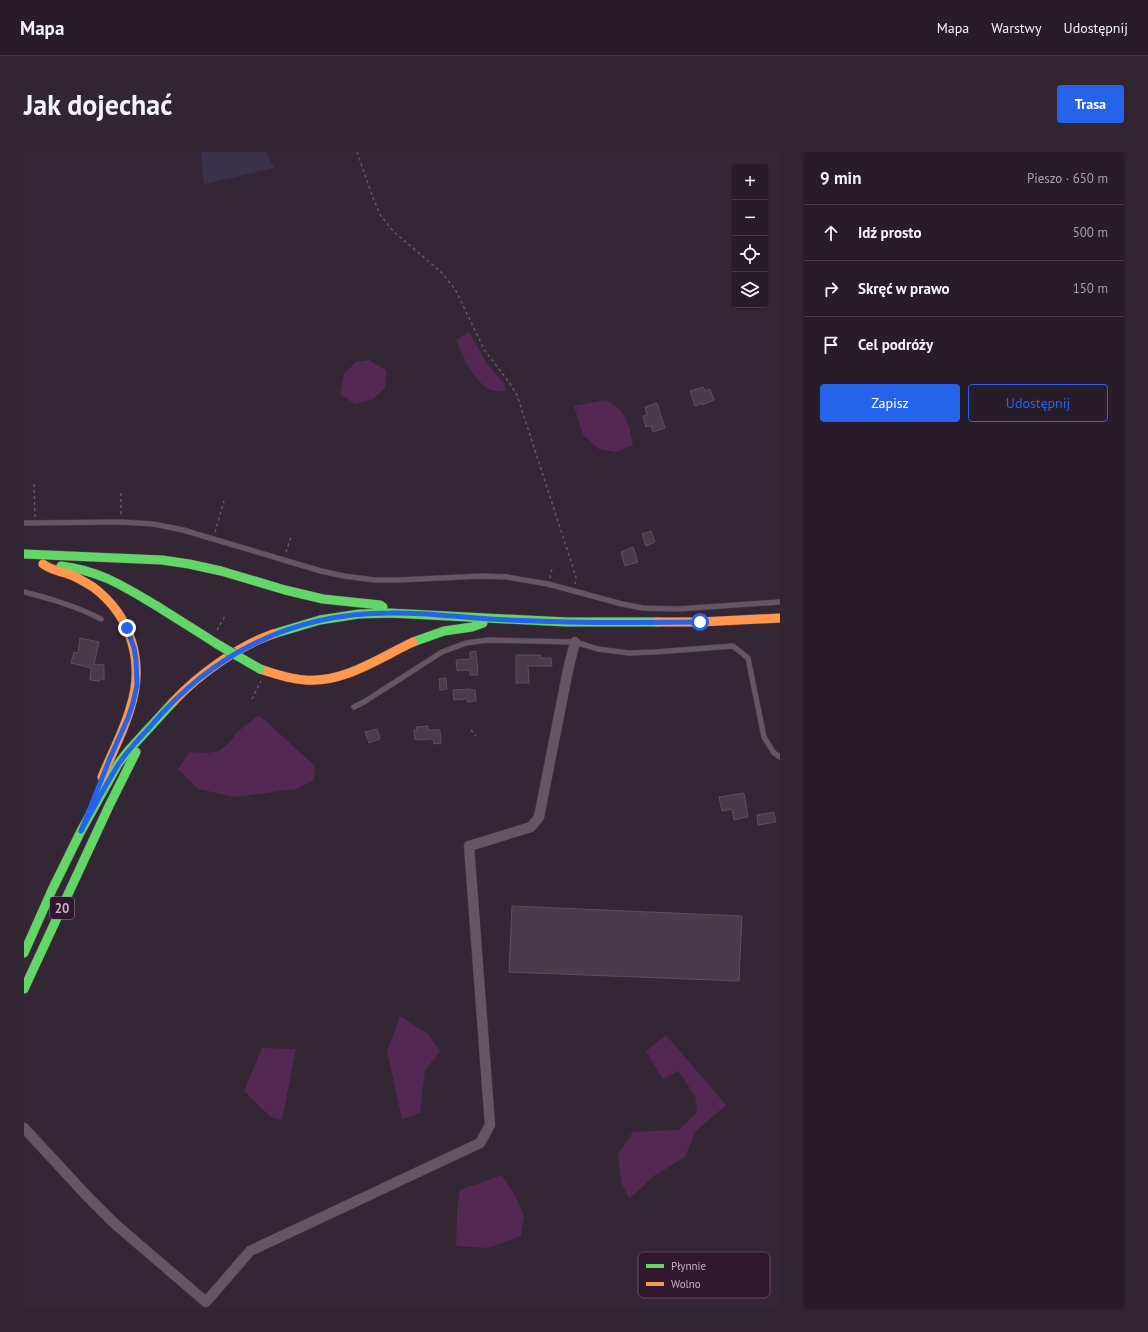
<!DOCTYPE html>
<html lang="pl">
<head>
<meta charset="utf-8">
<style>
	body { margin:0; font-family:"PT Sans",sans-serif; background:#302530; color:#f1f3f6 }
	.controls { position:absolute; right:12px; top:12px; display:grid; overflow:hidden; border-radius:4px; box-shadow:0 1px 3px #0004 }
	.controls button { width:36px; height:36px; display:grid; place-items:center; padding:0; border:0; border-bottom:1px solid #443a45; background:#281c28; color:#f1f3f6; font:20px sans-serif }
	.stop { position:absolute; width:12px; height:12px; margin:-9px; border:3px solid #2563eb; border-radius:50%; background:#fff }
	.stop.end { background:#2563eb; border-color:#fff; box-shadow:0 1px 4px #0008 }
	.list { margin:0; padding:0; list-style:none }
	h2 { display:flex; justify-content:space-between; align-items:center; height:52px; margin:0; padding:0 16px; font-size:17px }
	h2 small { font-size:13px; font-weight:400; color:#a5a1a8 }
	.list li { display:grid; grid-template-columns:26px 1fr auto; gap:12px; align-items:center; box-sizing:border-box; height:56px; padding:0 16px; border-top:1px solid #443a45 }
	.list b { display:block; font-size:15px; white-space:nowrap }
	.list em { font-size:13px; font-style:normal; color:#a5a1a8 }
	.actions { display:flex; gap:8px; padding:12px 16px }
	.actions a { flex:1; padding:9px 0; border:1px solid #2563eb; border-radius:4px; text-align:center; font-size:14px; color:#2563eb }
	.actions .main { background:#2563eb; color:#fff }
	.icon { flex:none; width:22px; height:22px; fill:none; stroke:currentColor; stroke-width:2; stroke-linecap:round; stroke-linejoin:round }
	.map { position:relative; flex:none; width:756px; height:1156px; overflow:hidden; border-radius:4px }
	header { display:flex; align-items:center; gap:24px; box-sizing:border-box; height:56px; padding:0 20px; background:#281c28; border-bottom:1px solid #443a45 }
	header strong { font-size:19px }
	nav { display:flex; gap:22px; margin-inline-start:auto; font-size:14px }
	.intro { display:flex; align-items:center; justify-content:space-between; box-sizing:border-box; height:96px; padding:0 24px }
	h1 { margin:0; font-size:28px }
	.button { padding:10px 18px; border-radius:4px; background:#2563eb; color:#fff; font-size:14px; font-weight:700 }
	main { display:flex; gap:24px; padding:0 24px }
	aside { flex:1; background:#281c28; border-radius:4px; box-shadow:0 1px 3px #0004 }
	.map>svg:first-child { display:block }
	.green { fill:#3a314b }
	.water { fill:#532852 }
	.building { fill:#493b49; stroke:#5e4e5c }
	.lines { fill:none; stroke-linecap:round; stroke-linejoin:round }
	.lane-casing { stroke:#4d414c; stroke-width:6 }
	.street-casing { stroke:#4d414c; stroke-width:11 }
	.fast-casing { stroke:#4f414e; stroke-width:10 }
	.slow-casing { stroke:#4f414e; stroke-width:10 }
	.path { stroke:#625763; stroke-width:1.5; stroke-dasharray:3 3; stroke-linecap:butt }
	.lane { stroke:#645663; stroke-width:5 }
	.street { stroke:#645663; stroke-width:10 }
	.fast { stroke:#63d668; stroke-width:9 }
	.slow { stroke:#ff974d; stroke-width:9 }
	.fast-bridge-casing { stroke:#4f414e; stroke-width:10; stroke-linecap:butt }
	.fast-bridge { stroke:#63d668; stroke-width:9 }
	.route { stroke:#2563eb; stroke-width:5 }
	.labels { text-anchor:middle; stroke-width:4; stroke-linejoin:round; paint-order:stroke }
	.shield { fill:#30192f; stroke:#9a8299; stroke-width:1 }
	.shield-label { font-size:13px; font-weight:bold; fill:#c8afc6 }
	.key { fill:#30192f; stroke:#5e465c; stroke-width:1 }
	.key-label { font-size:11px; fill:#c8afc6 }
</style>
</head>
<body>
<header>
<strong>Mapa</strong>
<nav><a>Mapa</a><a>Warstwy</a><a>Udostępnij</a></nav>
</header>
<div class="intro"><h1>Jak dojechać</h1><a class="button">Trasa</a></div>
<main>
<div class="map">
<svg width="756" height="1156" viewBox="0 0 756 1156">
	<rect width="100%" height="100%" fill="#352635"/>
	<path class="green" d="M177,0H242L250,16L180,32Z"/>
	<g class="water">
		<path d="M445,180L462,210L480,232L482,239C455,245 441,208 432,188Z"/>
		<path d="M345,208L362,218L361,236L349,247L331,252L316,242L320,222L332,210Z"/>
		<path d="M580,248C583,249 587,250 589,252C602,260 607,279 609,293L592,300L575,297L559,283L550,254Z"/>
		<path d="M235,563L291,614L290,628L273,637L210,645L174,637L154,617L166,600L184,601L195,599L206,590L213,580Z"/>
		<path d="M376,864L405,883L416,899L401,919L396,961L378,967L363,900Z"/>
		<path d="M642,883L702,953L671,980L661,1005L630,1024L605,1047L597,1030L594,1002L609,980L655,978L673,960L671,944L654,919L639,927L622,899Z"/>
		<path d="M238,896L272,897L258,968L248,966L220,939Z"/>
		<path d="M478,1023L491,1043L500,1064L497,1084L464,1096L432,1094L433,1058L436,1038Z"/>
	</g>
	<g class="building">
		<path d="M679,235L681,239L686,237L690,248L678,253V251L671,254L666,239Z"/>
		<path d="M633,251L641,276L629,280L627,274L622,275L619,264L623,263L621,255Z"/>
		<path d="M627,379L631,390L622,394L618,382Z"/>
		<path d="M609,395L614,410L601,414L597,400Z"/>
		<path d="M56,486L75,490L70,512L80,513V528L76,526L75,529L66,528L67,516L47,511L50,500L54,501Z"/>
		<path d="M452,499L454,523H446V518L433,519L432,508L446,507V500Z"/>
		<path d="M492,503H517V506H527L528,514H504L505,531H492Z"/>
		<path d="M422,526L423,537L416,538L415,527Z"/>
		<path d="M446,537L447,538H451L452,549L443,550V547L430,548L429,538Z"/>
		<path d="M404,574V578H416L417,591L410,592L409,587L391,588L390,578H393L392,575Z"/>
		<path d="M353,577L356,587L345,591L341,580Z"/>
		<path d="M720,641L724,665L710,668L708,657L698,659L695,645Z"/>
		<path d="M750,660L752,670L734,673L733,663Z"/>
		<path d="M488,754L718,764L715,829L485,820Z"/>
	</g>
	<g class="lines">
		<defs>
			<g id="lane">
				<path d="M0,371L97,370L129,372L159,378L297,419L320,424L351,428H375L458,424L483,425L524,432L598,452L619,456L654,457L756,450"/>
				<path d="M0,440C27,447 52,454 77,467"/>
				<path d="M330,555L340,550L418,500L442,491L464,488L551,490L574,497L605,501L631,500L709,494L724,506L740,585L750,601L756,605"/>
			</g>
			<path id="street" d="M0,976L63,1044L91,1072L182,1150L226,1099L456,991L466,973L445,694L507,675L515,665L544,518L551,490"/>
			<g id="fast">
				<path d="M0,402L138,408L165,412L197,419L261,438L299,447L356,453L359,455"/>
				<path d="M37,414C77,419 99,434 133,454C153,467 173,479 193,492"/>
				<path d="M249,482L296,468L335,462L366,461L542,470H633"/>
				<path d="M389,490L420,479L448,475L459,471"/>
				<path d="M0,801L28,738L57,679L94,612L104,599L149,550"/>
				<path d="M0,837L85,654L112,600"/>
			</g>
			<g id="slow">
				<path d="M19,412C27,418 35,419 44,422C53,425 61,430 69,435C108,464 121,512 106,557C99,581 87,603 78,625"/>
				<path d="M633,470H676L756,466"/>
				<path d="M236,517C251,522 265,527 281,528C320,531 355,506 389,490"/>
				<path d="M149,550C174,523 214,494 249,482"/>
			</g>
		</defs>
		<use href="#lane" class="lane-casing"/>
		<use href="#street" class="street-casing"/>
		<use href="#fast" class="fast-casing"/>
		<use href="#slow" class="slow-casing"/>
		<g class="path">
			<path d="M333,0L349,46L357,64L369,79L417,120L431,137L461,199L485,230L493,243L552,425L551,432"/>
			<path d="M10,332L11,365"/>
			<path d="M97,362V338"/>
			<path d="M191,380L200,349"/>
			<path d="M262,400L267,385"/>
			<path d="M526,426L528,416"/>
			<path d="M193,478L201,464"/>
			<path d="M228,547L237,529"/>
			<path d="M447,578L452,584"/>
		</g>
		<use href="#lane" class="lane"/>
		<use href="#street" class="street"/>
		<use href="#fast" class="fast"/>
		<use href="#slow" class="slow"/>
		<defs>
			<path id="fast-bridge" d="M193,492L236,517"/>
		</defs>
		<use href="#fast-bridge" class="fast-bridge-casing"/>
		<use href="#fast-bridge" class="fast-bridge"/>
	</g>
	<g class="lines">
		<path class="route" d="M103,476L110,496L112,508L113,533L109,551L104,566L86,606L57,679C69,657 81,634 94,613C103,599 115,587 126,575C188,501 269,461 366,461C399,460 433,465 466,467C536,471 606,471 676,470"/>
	</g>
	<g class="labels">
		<rect class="shield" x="26" y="745" width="24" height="22" rx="3"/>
		<g class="shield-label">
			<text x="38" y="761">20</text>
		</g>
	</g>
	<rect x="614" y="1100" width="132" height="46" rx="6" class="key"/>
	<rect x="622" y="1112" width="18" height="4" fill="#63d668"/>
	<rect x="622" y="1130" width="18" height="4" fill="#ff974d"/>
	<g class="key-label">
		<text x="647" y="1118">Płynnie</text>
		<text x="647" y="1136">Wolno</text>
	</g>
</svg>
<div class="controls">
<button>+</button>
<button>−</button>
<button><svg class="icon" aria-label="locate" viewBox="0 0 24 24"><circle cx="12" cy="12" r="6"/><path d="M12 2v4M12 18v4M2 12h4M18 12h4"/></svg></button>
<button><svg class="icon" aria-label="layers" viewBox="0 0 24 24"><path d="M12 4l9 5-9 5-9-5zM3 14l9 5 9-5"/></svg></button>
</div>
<div class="stop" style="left:676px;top:470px"></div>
<div class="stop end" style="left:103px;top:476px"></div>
</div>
<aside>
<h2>9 min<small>Pieszo · 650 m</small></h2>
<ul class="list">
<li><svg class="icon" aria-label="ahead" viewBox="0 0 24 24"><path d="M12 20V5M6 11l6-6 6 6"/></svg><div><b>Idź prosto</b></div><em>500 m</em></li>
<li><svg class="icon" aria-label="right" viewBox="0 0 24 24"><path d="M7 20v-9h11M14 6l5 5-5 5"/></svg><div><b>Skręć w prawo</b></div><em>150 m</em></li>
<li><svg class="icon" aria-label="arrive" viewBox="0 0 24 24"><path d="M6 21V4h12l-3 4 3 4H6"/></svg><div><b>Cel podróży</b></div></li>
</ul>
<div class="actions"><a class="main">Zapisz</a><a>Udostępnij</a></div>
</aside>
</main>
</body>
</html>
